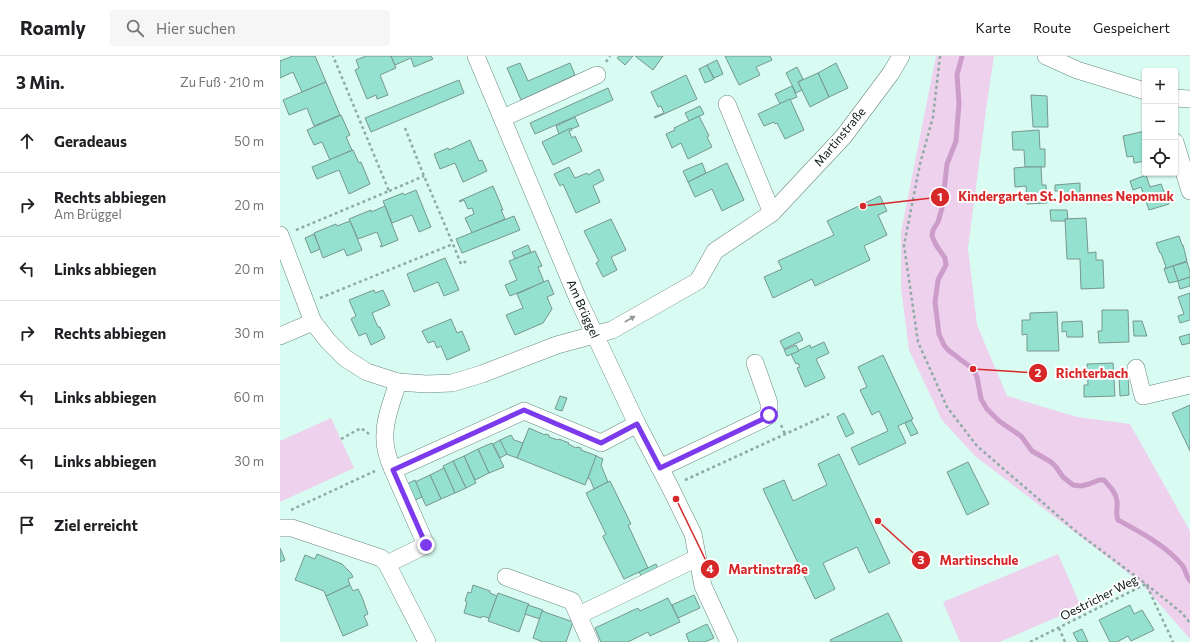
<!DOCTYPE html>
<html lang="de">
<head>
<meta charset="utf-8">
<style>
	body { margin:0; font-family:Commissioner,sans-serif; background:#f6f6f6; color:#202124 }
	.controls { position:absolute; right:12px; top:12px; display:grid; overflow:hidden; border-radius:4px; box-shadow:0 1px 3px #0004 }
	.controls button { width:36px; height:36px; display:grid; place-items:center; padding:0; border:0; border-bottom:1px solid #e0e0e0; background:#fff; color:#202124; font:20px sans-serif }
	.stop { position:absolute; width:12px; height:12px; margin:-9px; border:3px solid #7c3aed; border-radius:50%; background:#fff }
	.stop.end { background:#7c3aed; border-color:#fff; box-shadow:0 1px 4px #0008 }
	.list { margin:0; padding:0; list-style:none }
	h2 { display:flex; justify-content:space-between; align-items:center; height:52px; margin:0; padding:0 16px; font-size:17px }
	h2 small { font-size:13px; font-weight:400; color:#757577 }
	.list li { display:grid; grid-template-columns:26px 1fr auto; gap:12px; align-items:center; box-sizing:border-box; height:64px; padding:0 16px; border-top:1px solid #e0e0e0 }
	.list b { display:block; font-size:15px; white-space:nowrap }
	.list p { margin:0; font-size:13px; white-space:nowrap; color:#757577 }
	.list em { font-size:13px; font-style:normal; color:#757577 }
	.icon { flex:none; width:22px; height:22px; fill:none; stroke:currentColor; stroke-width:2; stroke-linecap:round; stroke-linejoin:round }
	.map { position:relative; flex:none; width:910px; height:586px; overflow:hidden }
	header { display:flex; align-items:center; gap:24px; box-sizing:border-box; height:56px; padding:0 20px; background:#fff; border-bottom:1px solid #e0e0e0 }
	header strong { font-size:19px }
	nav { display:flex; gap:22px; margin-inline-start:auto; font-size:14px }
	.search { width:280px; height:36px; background:#f6f6f6; display:flex; align-items:center; gap:10px; box-sizing:border-box; padding:0 14px; border-radius:4px; color:#757577; font-size:15px }
	main { display:flex }
	aside { flex:1; background:#fff }
	.map>svg:first-child { display:block }
	.green { fill:#eed1ed }
	.lines { fill:none; stroke-linecap:round; stroke-linejoin:round }
	.stream { stroke:#cc9dcb; stroke-width:5 }
	.building { fill:#93e1ce; stroke:#77978f }
	.minor-casing { stroke:#688980; stroke-width:18 }
	.path { stroke:#90aba4; stroke-width:2.5; stroke-dasharray:3 3; stroke-linecap:butt }
	.minor { stroke:#fff; stroke-width:17 }
	.oneway { fill:#919795 }
	.route { stroke:#7c3aed; stroke-width:5 }
	.labels { text-anchor:middle; stroke-width:4; stroke-linejoin:round; paint-order:stroke }
	.street-label { font-size:12px; fill:#0a1714; stroke:#fff }
	.leader { fill:none; stroke:#d62828; stroke-width:1.5 }
	.callout-dot { fill:#d62828; stroke:#fff; stroke-width:1.5 }
	.mark-label { font-size:12px; text-anchor:middle; font-weight:bold; fill:#fff }
	.callout-label { font-size:13px; text-anchor:middle; font-weight:bold; fill:#d62828; stroke:#fff; stroke-width:4; stroke-linejoin:round; paint-order:stroke }
</style>
</head>
<body>
<header>
<strong>Roamly</strong>
<div class="search"><svg class="icon" aria-label="search" viewBox="0 0 24 24"><circle cx="10" cy="10" r="6"/><path d="M15 15l6 6"/></svg>Hier suchen</div>
<nav><a>Karte</a><a>Route</a><a>Gespeichert</a></nav>
</header>
<main>
<aside>
<h2>3 Min.<small>Zu Fuß · 210 m</small></h2>
<ul class="list">
<li><svg class="icon" aria-label="ahead" viewBox="0 0 24 24"><path d="M12 20V5M6 11l6-6 6 6"/></svg><div><b>Geradeaus</b></div><em>50 m</em></li>
<li><svg class="icon" aria-label="right" viewBox="0 0 24 24"><path d="M7 20v-9h11M14 6l5 5-5 5"/></svg><div><b>Rechts abbiegen</b><p>Am Brüggel</p></div><em>20 m</em></li>
<li><svg class="icon" aria-label="left" viewBox="0 0 24 24"><path d="M17 20v-9H6M10 6l-5 5 5 5"/></svg><div><b>Links abbiegen</b></div><em>20 m</em></li>
<li><svg class="icon" aria-label="right" viewBox="0 0 24 24"><path d="M7 20v-9h11M14 6l5 5-5 5"/></svg><div><b>Rechts abbiegen</b></div><em>30 m</em></li>
<li><svg class="icon" aria-label="left" viewBox="0 0 24 24"><path d="M17 20v-9H6M10 6l-5 5 5 5"/></svg><div><b>Links abbiegen</b></div><em>60 m</em></li>
<li><svg class="icon" aria-label="left" viewBox="0 0 24 24"><path d="M17 20v-9H6M10 6l-5 5 5 5"/></svg><div><b>Links abbiegen</b></div><em>30 m</em></li>
<li><svg class="icon" aria-label="arrive" viewBox="0 0 24 24"><path d="M6 21V4h12l-3 4 3 4H6"/></svg><div><b>Ziel erreicht</b></div></li>
</ul>
</aside>
<div class="map">
<svg width="910" height="586" viewBox="0 0 910 586">
	<rect width="100%" height="100%" fill="#d8fbf2"/>
	<g class="green">
		<path d="M656,0H714L706,54L688,192L697,269L727,340L797,361L850,368L910,475V583L861,527L695,400L662,364L629,294L621,232V176Z"/>
		<path d="M51,362L74,412L0,446V385Z"/>
		<path d="M778,498L801,551L719,586H680L663,546Z"/>
	</g>
	<g class="lines">
		<path class="stream" d="M682,0L677,19L679,47L676,85L667,108L662,152L658,166L653,174L652,180L656,189L665,202L666,209L658,224L655,246L659,278L664,289L668,294L693,313L697,321L701,343L707,353L719,365L741,380L752,395L771,406L776,411L783,421L793,429L801,430L809,428L819,424H824C829,430 836,436 837,445C838,452 835,457 838,464C860,476 885,489 902,509C906,513 905,519 910,525"/>
	</g>
	<g class="building">
		<path d="M13,0H35L46,26L22,36L13,16L0,22V5Z"/>
		<path d="M86,0H111L116,12L100,19L108,39L97,43L96,39L87,43L75,14L79,12L76,4Z"/>
		<path d="M111,0H151L153,3L134,11L131,2L115,9Z"/>
		<path d="M339,0H353L345,9L337,2Z"/>
		<path d="M355,0H383L373,14Z"/>
		<path d="M445,0H490L492,4L476,11L480,19L459,29Z"/>
		<path d="M437,4L443,18L434,22L427,9Z"/>
		<path d="M240,7L248,25L290,7L295,19L241,44L227,12Z"/>
		<path d="M556,7L568,32L549,41L538,17Z"/>
		<path d="M427,9L434,23L425,27L419,13Z"/>
		<path d="M517,11L523,23L518,26L522,34L516,37L506,17Z"/>
		<path d="M538,17L549,41L530,51L518,26Z"/>
		<path d="M406,19L417,43L375,62L374,61L384,57L381,50L378,51L371,36Z"/>
		<path d="M179,24L184,37L91,76L85,62Z"/>
		<path d="M46,26L60,59L34,70L27,52L9,59L3,44Z"/>
		<path d="M512,30L517,41L500,48L495,38Z"/>
		<path d="M328,32L333,44L255,78L250,67Z"/>
		<path d="M751,39L767,40L768,71H753Z"/>
		<path d="M510,43L524,74L505,83L497,67L495,68L494,66L484,70L478,58Z"/>
		<path d="M420,50L424,58L409,65L405,57Z"/>
		<path d="M61,59L70,79L66,81L72,94L50,104L42,86L34,89L27,74Z"/>
		<path d="M419,60L429,80L427,81L432,91L408,103L401,87L392,92L386,78L395,74L394,72Z"/>
		<path d="M295,61L299,70L279,78L276,70Z"/>
		<path d="M291,72L292,74L289,75L292,82L295,80L302,95L273,109L262,86Z"/>
		<path d="M759,74L760,93H765V111H745L744,94H733L732,76Z"/>
		<path d="M865,75V105L854,107L853,100L847,101L843,80Z"/>
		<path d="M190,84L199,105L202,104L207,115L183,126L175,107L160,113L154,98L168,92L169,94Z"/>
		<path d="M73,94L79,107L81,106L90,128L69,138L59,114L37,123L32,111Z"/>
		<path d="M422,107L426,117L408,126L403,115Z"/>
		<path d="M447,107L464,144L442,155L432,133L415,141L408,126Z"/>
		<path d="M289,111L295,122L307,117L308,119L319,113L324,124L313,130L320,146L296,157L283,128L280,130L274,118Z"/>
		<path d="M745,111H761L762,129H766L767,147L747,148L746,130L735,131L734,112Z"/>
		<path d="M866,119L870,131L881,128L889,148L869,154L861,131L853,134L850,125Z"/>
		<path d="M800,127V145L781,146L780,135H775V129Z"/>
		<path d="M213,130L223,154H221L225,163L192,177L185,162L194,158L192,152L188,153L184,144L180,146L179,145Z"/>
		<path d="M136,134L151,171L139,176L132,159L112,167L103,145L123,137L124,139Z"/>
		<path d="M600,140L607,155L598,159L607,179L584,190L590,204L535,230L532,223L493,242L484,221L502,213L498,205L554,179L547,165Z"/>
		<path d="M105,150L118,184L101,191L100,190L102,189L97,176L78,183L69,163L91,154V156Z"/>
		<path d="M770,154H787L788,163H785V165H771Z"/>
		<path d="M234,160L240,174L182,197L176,183Z"/>
		<path d="M806,162L808,197L816,196V204H823L824,232L801,233L800,203H787L785,163Z"/>
		<path d="M331,163L346,194L331,201L337,214L323,221L316,207L319,205L304,175Z"/>
		<path d="M70,165L82,194L67,200L64,193L43,202L34,177L56,168L57,170Z"/>
		<path d="M34,178L40,193L31,197L25,182Z"/>
		<path d="M899,180L902,189H903L907,205L884,213L886,211L881,197H880L876,187Z"/>
		<path d="M248,189L251,196L235,203L232,196Z"/>
		<path d="M255,195L262,210L258,211L264,226L230,240L225,229L237,224L229,205Z"/>
		<path d="M165,202L179,234L164,240L158,226L134,236L127,218Z"/>
		<path d="M907,206L910,216V221L898,225L893,210Z"/>
		<path d="M893,210L898,225L889,227L884,213Z"/>
		<path d="M910,221V230L900,233L898,225Z"/>
		<path d="M268,224L274,238L267,241L272,253L263,267L235,279L226,259L243,252L237,238Z"/>
		<path d="M94,234L95,237L103,234L110,249L92,257L98,271H100L105,282L91,289L86,277L79,280L71,263L76,260L69,244Z"/>
		<path d="M910,237V264L900,267L898,260L904,258L898,241Z"/>
		<path d="M822,254H848L849,286L819,287L818,275H822Z"/>
		<path d="M777,256L779,295H747V278L742,279V264H750V257Z"/>
		<path d="M171,263L177,277L182,275L190,294L167,304L161,290L157,292L154,285L148,287L142,275Z"/>
		<path d="M802,265L803,281H787L786,275L782,276V266Z"/>
		<path d="M853,265H862L867,280H854Z"/>
		<path d="M519,276L523,284L504,293L500,285Z"/>
		<path d="M910,278V287L902,289L899,281Z"/>
		<path d="M544,286L549,297L536,303L545,322L525,331L517,312L520,311L518,307L516,308L511,298L530,289L531,292Z"/>
		<path d="M516,289L519,295L507,300L504,294Z"/>
		<path d="M603,299L633,363L618,370L626,387L579,409L571,392L608,375L599,355L592,359L580,334L587,331L578,311Z"/>
		<path d="M833,307L835,340L804,341V329H808L807,308Z"/>
		<path d="M839,319H848L849,339L840,340Z"/>
		<path d="M280,340L287,342L282,355L275,353Z"/>
		<path d="M910,349V395L892,357Z"/>
		<path d="M564,357L574,377L566,381L557,361Z"/>
		<path d="M631,364L638,377L631,380L625,367Z"/>
		<path d="M249,372L265,379V378L269,379V381L278,384L279,383L289,387L288,388L296,392L297,391L301,392V394L317,400L305,429L237,402Z"/>
		<path d="M231,379L234,384L243,387L237,402L226,398L220,384Z"/>
		<path d="M220,384L227,398L220,402L213,388Z"/>
		<path d="M212,387L224,411L209,417L198,393Z"/>
		<path d="M198,393L209,417L195,424L184,400Z"/>
		<path d="M559,398L610,507L589,517L577,491L543,507L555,533L535,543L483,433L504,424L513,445L547,429L538,408Z"/>
		<path d="M184,400L196,427L186,432L173,405Z"/>
		<path d="M316,400L323,403L321,409L328,426L314,433L310,423L308,422Z"/>
		<path d="M173,405L186,432L175,437L163,410Z"/>
		<path d="M688,406L709,448L687,459L667,416Z"/>
		<path d="M164,412L175,437L161,443L150,419Z"/>
		<path d="M150,419L161,443L146,450L135,426Z"/>
		<path d="M135,424L142,441L135,444L127,428Z"/>
		<path d="M330,425L351,468L348,469L368,512L344,523L323,481V480L326,478L306,437Z"/>
		<path d="M0,492L5,504L0,506Z"/>
		<path d="M37,498L62,508L71,517L73,521L68,523L70,529L46,540L44,535L15,524L25,499L35,503Z"/>
		<path d="M376,508L379,515L363,523L359,516Z"/>
		<path d="M70,529L73,535L78,533L82,541L88,558L84,560L88,569L63,580L46,540Z"/>
		<path d="M193,529L210,535V537L217,540L209,562L202,560L201,562L184,557L187,546L185,545L188,536L191,537Z"/>
		<path d="M218,537L249,548L239,576L208,565Z"/>
		<path d="M414,539L420,552L398,562L392,549Z"/>
		<path d="M388,542L400,566L370,580L368,576L348,586H321L315,572L358,552L360,555Z"/>
		<path d="M248,549L263,554L260,563L245,558Z"/>
		<path d="M850,549L854,558L862,554L874,574L851,585L848,580L837,586H830L819,564Z"/>
		<path d="M262,555L293,566L286,586H263L253,582Z"/>
		<path d="M608,557L622,585L621,586H551L550,584Z"/>
		<path d="M427,568L434,582L425,586H409L406,578Z"/>
		<path d="M802,573L808,586H798L793,577Z"/>
	</g>
	<g class="lines">
		<defs>
			<g id="minor">
				<path d="M196,0L298,243L357,368L390,431L413,478L423,530L449,586"/>
				<path d="M766,0L797,14L865,35"/>
				<path d="M895,42L910,43"/>
				<path d="M447,48L492,157"/>
				<path d="M223,62L317,19"/>
				<path d="M895,86L910,135"/>
				<path d="M0,179L33,266L48,285L65,302L87,316L118,326L146,328L172,327L202,318L277,289L332,274L418,225L435,195L492,157L564,80L611,17L621,0"/>
				<path d="M0,280L33,266"/>
				<path d="M856,312L863,340L910,329"/>
				<path d="M118,326C113,343 105,361 105,378C104,390 108,403 113,414L244,355L321,387L357,368"/>
				<path d="M380,412L481,364L489,359V347L475,307"/>
				<path d="M0,472H12L101,502L107,508L147,586"/>
				<path d="M107,508L146,489L113,414"/>
				<path d="M226,521L292,545L310,586"/>
				<path d="M299,559L417,502"/>
			</g>
		</defs>
		<use href="#minor" class="minor-casing"/>
		<g class="path">
			<path d="M660,0L653,61L640,108L624,189L638,286L667,351L697,390L798,477L866,528L902,557L910,567"/>
			<path d="M326,6L330,0"/>
			<path d="M125,72L144,120L173,188"/>
			<path d="M109,135L144,120"/>
			<path d="M16,174L109,135L53,0"/>
			<path d="M40,242L173,188L181,208L187,205"/>
			<path d="M501,369L505,378"/>
			<path d="M61,383L81,372L89,378"/>
			<path d="M405,424L549,358"/>
			<path d="M11,454L95,415"/>
			<path d="M779,572L785,586"/>
			<path d="M750,586L866,528L893,586"/>
		</g>
		<use href="#minor" class="minor"/>
	</g>
	<defs><path id="oneway-solid" d="M-6-.8H1V-3.2L6.5 0L1 3.2V.8H-6Z"/></defs>
	<use class="oneway" href="#oneway-solid" transform="translate(350 263) rotate(-30)"/>
	<g class="lines">
		<path class="route" d="M146,489L113,414L244,354L321,387L357,368L380,412L481,364L489,359"/>
	</g>
	<g class="labels">
		<g class="street-label">
			<text transform="translate(560 81) rotate(-50)" y="4">Martinstraße</text>
			<text transform="translate(303 253) rotate(66)" y="4">Am Brüggel</text>
			<text transform="translate(819 542) rotate(-27)" y="4">Oestricher Weg</text>
		</g>
	</g>
	<path class="leader" d="M583 150L660 141M693 313L758 317M598 465L641 504M396 443L430 513"/>
	<g class="callout-dot">
		<circle cx="583" cy="150" r="4"/>
		<circle cx="693" cy="313" r="4"/>
		<circle cx="598" cy="465" r="4"/>
		<circle cx="396" cy="443" r="4"/>
		<circle cx="660" cy="141" r="10"/>
		<circle cx="758" cy="317" r="10"/>
		<circle cx="641" cy="504" r="10"/>
		<circle cx="430" cy="513" r="10"/>
	</g>
	<g class="mark-label">
		<text x="660" y="145">1</text>
		<text x="758" y="321">2</text>
		<text x="641" y="508">3</text>
		<text x="430" y="517">4</text>
	</g>
	<g class="callout-label">
		<text x="786" y="145">Kindergarten St. Johannes Nepomuk</text>
		<text x="812" y="322">Richterbach</text>
		<text x="699" y="509">Martinschule</text>
		<text x="488" y="518">Martinstraße</text>
	</g>
</svg>
<div class="controls">
<button>+</button>
<button>−</button>
<button><svg class="icon" aria-label="locate" viewBox="0 0 24 24"><circle cx="12" cy="12" r="6"/><path d="M12 2v4M12 18v4M2 12h4M18 12h4"/></svg></button>
</div>
<div class="stop" style="left:489px;top:359px"></div>
<div class="stop end" style="left:146px;top:489px"></div>
</div>
</main>
</body>
</html>
